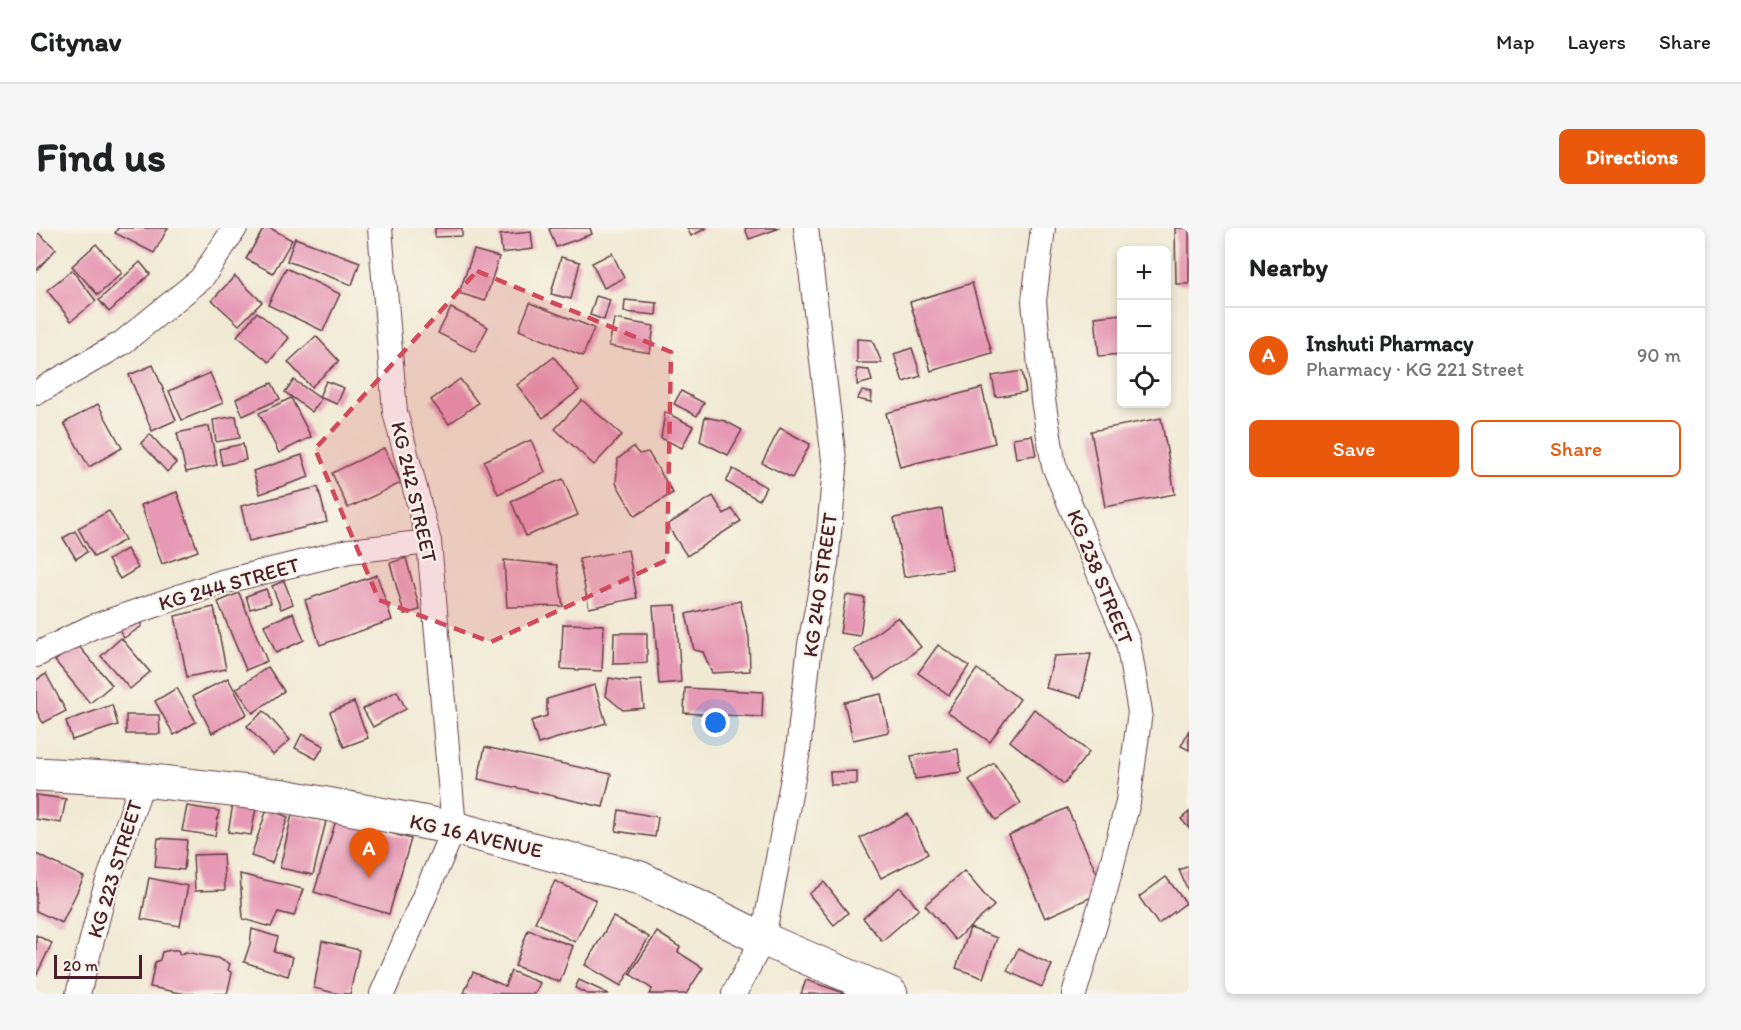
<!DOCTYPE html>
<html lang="en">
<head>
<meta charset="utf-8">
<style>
	body { margin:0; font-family:Itim,sans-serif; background:#f6f6f6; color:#202124 }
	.controls { position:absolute; right:18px; top:18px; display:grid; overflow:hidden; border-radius:9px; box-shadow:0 3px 9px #0003 }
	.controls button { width:54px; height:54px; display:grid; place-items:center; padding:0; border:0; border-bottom:2px solid #e0e0e0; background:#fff; color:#202124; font:30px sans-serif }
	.scale { position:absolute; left:18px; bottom:15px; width:88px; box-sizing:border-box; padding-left:6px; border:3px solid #4a1f2b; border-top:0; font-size:16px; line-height:21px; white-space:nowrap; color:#4a1f2b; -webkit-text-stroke:4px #f7f3e8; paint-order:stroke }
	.you { position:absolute; left:680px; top:495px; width:21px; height:21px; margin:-15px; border:4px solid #fff; border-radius:50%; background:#1a73e8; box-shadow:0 0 0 9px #1a73e833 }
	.badge { display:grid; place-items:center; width:39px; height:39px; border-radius:50%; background:#ea580c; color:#fff; font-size:20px; font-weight:700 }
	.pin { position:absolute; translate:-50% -50px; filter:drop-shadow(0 2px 3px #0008) }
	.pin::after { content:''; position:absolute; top:32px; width:21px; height:18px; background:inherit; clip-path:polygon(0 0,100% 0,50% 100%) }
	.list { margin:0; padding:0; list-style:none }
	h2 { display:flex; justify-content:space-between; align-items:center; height:78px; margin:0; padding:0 24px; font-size:26px }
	h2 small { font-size:20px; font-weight:400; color:#757577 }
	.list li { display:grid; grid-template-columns:39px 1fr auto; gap:18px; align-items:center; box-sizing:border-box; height:96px; padding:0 24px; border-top:2px solid #e0e0e0 }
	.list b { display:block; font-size:22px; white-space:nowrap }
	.list p { margin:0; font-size:20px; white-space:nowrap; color:#757577 }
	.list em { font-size:20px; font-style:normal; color:#757577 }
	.actions { display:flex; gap:12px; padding:18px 24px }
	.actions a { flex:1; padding:14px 0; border:2px solid #ea580c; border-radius:9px; text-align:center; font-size:21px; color:#ea580c }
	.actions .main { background:#ea580c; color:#fff }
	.icon { flex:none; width:33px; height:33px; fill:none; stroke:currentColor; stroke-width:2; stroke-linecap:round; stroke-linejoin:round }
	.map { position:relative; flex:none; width:1153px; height:766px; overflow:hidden; border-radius:9px }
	header { display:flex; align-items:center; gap:36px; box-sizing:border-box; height:84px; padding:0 30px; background:#fff; border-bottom:2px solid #e0e0e0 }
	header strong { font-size:28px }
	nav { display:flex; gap:33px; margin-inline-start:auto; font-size:21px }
	.intro { display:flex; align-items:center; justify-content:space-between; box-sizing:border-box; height:144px; padding:0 36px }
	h1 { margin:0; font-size:42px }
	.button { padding:15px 27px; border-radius:9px; background:#ea580c; color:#fff; font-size:21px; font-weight:700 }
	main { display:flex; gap:36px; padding:0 36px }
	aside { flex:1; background:#fff; border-radius:9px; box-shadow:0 3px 9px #0003 }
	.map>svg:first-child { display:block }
	.building { fill:#e698b4 }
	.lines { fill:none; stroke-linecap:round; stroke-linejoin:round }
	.street-casing { stroke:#633d44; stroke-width:26 }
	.secondary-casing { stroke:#633d44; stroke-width:35 }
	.street { stroke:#fff; stroke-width:24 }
	.secondary { stroke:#fff; stroke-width:33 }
	.marked { fill:#d1495b; fill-opacity:0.2; stroke:#d1495b; stroke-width:4.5; stroke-dasharray:12 8; stroke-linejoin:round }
	.labels { text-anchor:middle; stroke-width:4.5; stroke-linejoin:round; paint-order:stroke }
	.street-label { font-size:21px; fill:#4a1f2b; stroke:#f7f3e8 }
</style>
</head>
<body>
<header>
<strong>Citynav</strong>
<nav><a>Map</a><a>Layers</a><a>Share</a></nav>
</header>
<div class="intro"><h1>Find us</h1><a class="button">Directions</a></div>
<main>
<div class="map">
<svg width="1153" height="766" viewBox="0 0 1153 766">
	<rect width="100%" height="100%" fill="#f7f3e8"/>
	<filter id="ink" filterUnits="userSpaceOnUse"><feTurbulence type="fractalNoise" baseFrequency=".0167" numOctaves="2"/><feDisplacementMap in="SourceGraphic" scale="12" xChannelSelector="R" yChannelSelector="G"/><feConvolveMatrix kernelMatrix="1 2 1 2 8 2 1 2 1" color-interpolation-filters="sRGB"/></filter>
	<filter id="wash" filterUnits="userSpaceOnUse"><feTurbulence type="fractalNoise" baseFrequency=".008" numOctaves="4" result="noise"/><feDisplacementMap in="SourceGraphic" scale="24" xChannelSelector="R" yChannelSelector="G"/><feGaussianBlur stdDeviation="1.35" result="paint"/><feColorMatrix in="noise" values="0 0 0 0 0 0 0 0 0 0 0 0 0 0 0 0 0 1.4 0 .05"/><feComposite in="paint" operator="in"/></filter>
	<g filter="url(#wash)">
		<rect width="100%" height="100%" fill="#f0ead4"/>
		<g id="blocks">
			<g class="building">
				<path d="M82,0H132L118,25L79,5Z"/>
				<path d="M228,0H234L256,12L237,45L210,31Z"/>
				<path d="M399,0H426V8L399,9Z"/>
				<path d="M516,0H554L556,6L520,19L513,1Z"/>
				<path d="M651,0H671L655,8Z"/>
				<path d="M709,0H744L713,11Z"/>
				<path d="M1139,0H1153V56H1140Z"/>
				<path d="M0,3L20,21L0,43Z"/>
				<path d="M495,4L497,21L466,25L464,7Z"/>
				<path d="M259,10L324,34L316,57L251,33Z"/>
				<path d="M60,16L86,45L62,67L36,38Z"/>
				<path d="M438,22L463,29L449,73L423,65Z"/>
				<path d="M576,25L588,50L568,60L556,35Z"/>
				<path d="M525,29L544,34L535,71L515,66Z"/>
				<path d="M104,34L114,46L73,84L63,72Z"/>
				<path d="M250,40L304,66L287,103L232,77Z"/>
				<path d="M36,42L60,73L35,93L11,62Z"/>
				<path d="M199,48L226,74L203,97L176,72Z"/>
				<path d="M936,55L956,125L895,143L874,74Z"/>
				<path d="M560,68L574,72L568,92L554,87Z"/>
				<path d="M589,72L621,75L620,87L588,84Z"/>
				<path d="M494,75L558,100L547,128L483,102Z"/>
				<path d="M415,80L452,99L439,124L402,105Z"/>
				<path d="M221,84L253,110L233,134L201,108Z"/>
				<path d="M1086,86V126L1063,128L1059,89Z"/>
				<path d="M578,91L618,98L614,125L573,118Z"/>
				<path d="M280,108L303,133L275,159L252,134Z"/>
				<path d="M821,111L836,112L846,135H821Z"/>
				<path d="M876,120L885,148L867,154L858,126Z"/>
				<path d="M518,129L543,162L507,190L481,157Z"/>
				<path d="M117,137L140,192L116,203L93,147Z"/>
				<path d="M821,141L833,142L836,153L821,157Z"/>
				<path d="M986,143L990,164L960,169L956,148Z"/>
				<path d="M174,145L187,175L146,192L133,163Z"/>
				<path d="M424,151L442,175L413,196L395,172Z"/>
				<path d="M258,152L285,171L276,184L249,164Z"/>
				<path d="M290,153L308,160L301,176L283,169Z"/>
				<path d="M236,155L244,171L207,188L200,171Z"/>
				<path d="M946,160L959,215L864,239L850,185Z"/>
				<path d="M645,163L668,175L661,188L638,176Z"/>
				<path d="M826,163L836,165L835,174L821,171Z"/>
				<path d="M255,170L275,209L243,225L223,185Z"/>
				<path d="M546,172L586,207L558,237L519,201Z"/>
				<path d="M62,176L86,220L53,239L28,195Z"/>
				<path d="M629,184L657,198L646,220L625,210Z"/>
				<path d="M200,188L204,210L180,214L177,192Z"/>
				<path d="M669,189L689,193L706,202L692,227L664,213Z"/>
				<path d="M1125,190L1139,266L1069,279L1055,203Z"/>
				<path d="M173,198L181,237L150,244L141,205Z"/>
				<path d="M744,200L774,216L756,250L726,235Z"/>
				<path d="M114,206L140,235L131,244L105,215Z"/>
				<path d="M996,207L1000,227L980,230L977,210Z"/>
				<path d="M495,212L509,244L462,266L448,233Z"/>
				<path d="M207,216L210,232L186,237L183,221Z"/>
				<path d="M597,219L603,226L612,224L637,265L599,288L580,255L582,231Z"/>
				<path d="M348,220L365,255L312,280L296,245Z"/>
				<path d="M266,227L273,249L224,266L217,243Z"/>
				<path d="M697,241L730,259L723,272L690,254Z"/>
				<path d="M527,251L542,287L490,308L475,273Z"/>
				<path d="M282,259L291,294L213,313L205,278Z"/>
				<path d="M141,264L162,323L126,336L105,277Z"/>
				<path d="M677,268L688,286L696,281L705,293L651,328L631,297Z"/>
				<path d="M906,281L916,341L868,349L858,290Z"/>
				<path d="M73,283L89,312L58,329L42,300Z"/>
				<path d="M39,303L51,324L40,331L27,310Z"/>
				<path d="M91,321L102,340L84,351L72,332Z"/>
				<path d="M592,322L601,370L553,380L543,331Z"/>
				<path d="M370,330L384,382L368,386L354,335Z"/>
				<path d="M468,332L521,337L527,378L471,379Z"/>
				<path d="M341,347L356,392L284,417L269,372Z"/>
				<path d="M248,353L257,376L245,381L236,358Z"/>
				<path d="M230,361L235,375L214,381L210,368Z"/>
				<path d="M203,365L231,433L210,442L182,374Z"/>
				<path d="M810,367L829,370L824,408L804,405Z"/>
				<path d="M704,373L713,409L714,443L676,445L667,424L658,422L650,386Z"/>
				<path d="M640,377L645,454L623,456L617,378Z"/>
				<path d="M178,379L190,441L151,449L139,388Z"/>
				<path d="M257,385L268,412L240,425L228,397Z"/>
				<path d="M98,386L106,398L88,410L80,397Z"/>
				<path d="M862,389L885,419L840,452L818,422Z"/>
				<path d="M527,396L568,397L566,443L525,441Z"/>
				<path d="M578,405H611V435L577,436Z"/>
				<path d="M85,410L114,444L94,461L65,428Z"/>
				<path d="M40,415L76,457L54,475L19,433Z"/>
				<path d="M902,417L933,438L913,467L882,445Z"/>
				<path d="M1055,426L1045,469L1010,460L1018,428Z"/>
				<path d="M232,439L248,463L217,485L200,461Z"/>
				<path d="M941,441L984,471L954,514L911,484Z"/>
				<path d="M10,446L30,483L7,495L0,482V452Z"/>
				<path d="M192,450L211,486L176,505L157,468Z"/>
				<path d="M573,450L591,453L605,452L608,480L587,482L570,468Z"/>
				<path d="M559,457L570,495L502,516L495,493L511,488V471Z"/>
				<path d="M141,460L160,494L138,507L119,473Z"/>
				<path d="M649,460L727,464L726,489L648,485Z"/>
				<path d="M361,463L370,481L337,499L327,481Z"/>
				<path d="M845,466L853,504L817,512L808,474Z"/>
				<path d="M318,474L332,510L308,519L294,484Z"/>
				<path d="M76,477L82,497L36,512L30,493Z"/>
				<path d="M998,481L1053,524L1028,556L974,513Z"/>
				<path d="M228,483L254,512L237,527L211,498Z"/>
				<path d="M90,487H123L124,506H90Z"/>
				<path d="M1153,502V522L1145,518Z"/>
				<path d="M266,506L288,518L280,531L259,520Z"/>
				<path d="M449,519L575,546L567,579L442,551Z"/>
				<path d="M922,521L925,544L879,551L875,528Z"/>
				<path d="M958,535L985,575L960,592L933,552Z"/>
				<path d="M821,543V556L795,557L794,544Z"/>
				<path d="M0,567L30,571L25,595L0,591Z"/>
				<path d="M197,576L220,580L215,607L192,604Z"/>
				<path d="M151,578L183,583L179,608L146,603Z"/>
				<path d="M1031,580L1069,663L1009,690L973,607Z"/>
				<path d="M231,581L252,589L236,635L215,628Z"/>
				<path d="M583,582L622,589L619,609L580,603Z"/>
				<path d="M1153,584V600L1145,591Z"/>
				<path d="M256,586L290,593L277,647L244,640Z"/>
				<path d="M872,586L892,626L845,650L824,610Z"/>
				<path d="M301,589L375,611L353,686L278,664Z"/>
				<path d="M122,610L151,612L148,642L119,639Z"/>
				<path d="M0,626L48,649L26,695L0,683Z"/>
				<path d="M187,626L189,662L159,663L157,627Z"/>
				<path d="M1153,638V665L1143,642Z"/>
				<path d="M928,643L958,678L919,712L889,677Z"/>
				<path d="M204,646L267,661L258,688L242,684L235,699L207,691Z"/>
				<path d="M1130,649L1150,675L1122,696L1103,669Z"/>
				<path d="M113,650L152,658L144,698L105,691Z"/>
				<path d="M519,653L560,672L539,714L499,694Z"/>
				<path d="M788,654L812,685L798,697L773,666Z"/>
				<path d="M864,659L883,681L846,713L827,690Z"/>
				<path d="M577,689L613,709L585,758L549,737Z"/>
				<path d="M934,700L961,710L947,750L920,740Z"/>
				<path d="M216,701L242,709L238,724L257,729L252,748L208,734L214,716Z"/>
				<path d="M492,702L537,718L524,754L479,738Z"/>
				<path d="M621,704L644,719L642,724L667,740L650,766H613L616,761L594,746Z"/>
				<path d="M0,707L16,715L0,748Z"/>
				<path d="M286,713L323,722L314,766H303L278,760Z"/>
				<path d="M982,721L1016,737L1006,759L971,743Z"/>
				<path d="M135,722H142L144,727L149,724L181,730L194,736L192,742L196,745L191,766H150L114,759L119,734L124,732L126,724Z"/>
				<path d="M475,743L504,755L499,766L428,765L437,744L469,758Z"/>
				<path d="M543,752L573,766H551L539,760Z"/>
				<path d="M770,752L811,766H765Z"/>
			</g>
		</g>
	</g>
	<g filter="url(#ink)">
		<use href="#blocks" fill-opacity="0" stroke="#633d44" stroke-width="1.5"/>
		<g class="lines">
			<defs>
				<g id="street">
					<path d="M344,0L359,184L393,314L418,600L346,766"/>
					<path d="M1007,0L998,73L1007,172L1018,238L1092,414L1104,484L1092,574L1069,663L1038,766"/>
					<path d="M0,165L86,115L165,51L199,0"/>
					<path d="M0,427L56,399L186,354L313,323L393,314"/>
					<path d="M42,766L68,665L107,552"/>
					<path d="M698,766L727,711L762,523L774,416L790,336L799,240L770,0"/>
				</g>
				<path id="secondary" d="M0,546L107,552L248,568L418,600L604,650L727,711L855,766"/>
			</defs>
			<use href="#street" class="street-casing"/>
			<use href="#secondary" class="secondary-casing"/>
			<use href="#street" class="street"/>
			<use href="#secondary" class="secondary"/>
		</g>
	</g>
	<path class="marked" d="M441,43L635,124L631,332L455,414L343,372L279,221Z"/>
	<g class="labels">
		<g class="street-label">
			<text transform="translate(378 264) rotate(77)" y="7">KG 242 STREET</text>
			<text transform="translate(1064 349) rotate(68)" y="7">KG 238 STREET</text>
			<text transform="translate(193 356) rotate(-16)" y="7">KG 244 STREET</text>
			<text transform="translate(784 357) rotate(-82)" y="7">KG 240 STREET</text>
			<text transform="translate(440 608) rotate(13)" y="7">KG 16 AVENUE</text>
			<text transform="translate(79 641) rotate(-73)" y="7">KG 223 STREET</text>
		</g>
	</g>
</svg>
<div class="controls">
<button>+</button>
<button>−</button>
<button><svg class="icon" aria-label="locate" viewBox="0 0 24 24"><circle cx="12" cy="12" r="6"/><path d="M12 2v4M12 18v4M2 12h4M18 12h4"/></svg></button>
</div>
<div class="scale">20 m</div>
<div class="you"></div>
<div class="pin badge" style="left:333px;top:650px">A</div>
</div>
<aside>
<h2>Nearby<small></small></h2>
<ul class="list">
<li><span class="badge">A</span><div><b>Inshuti Pharmacy</b><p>Pharmacy · KG 221 Street</p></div><em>90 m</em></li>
</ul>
<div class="actions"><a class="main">Save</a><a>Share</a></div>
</aside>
</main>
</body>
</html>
